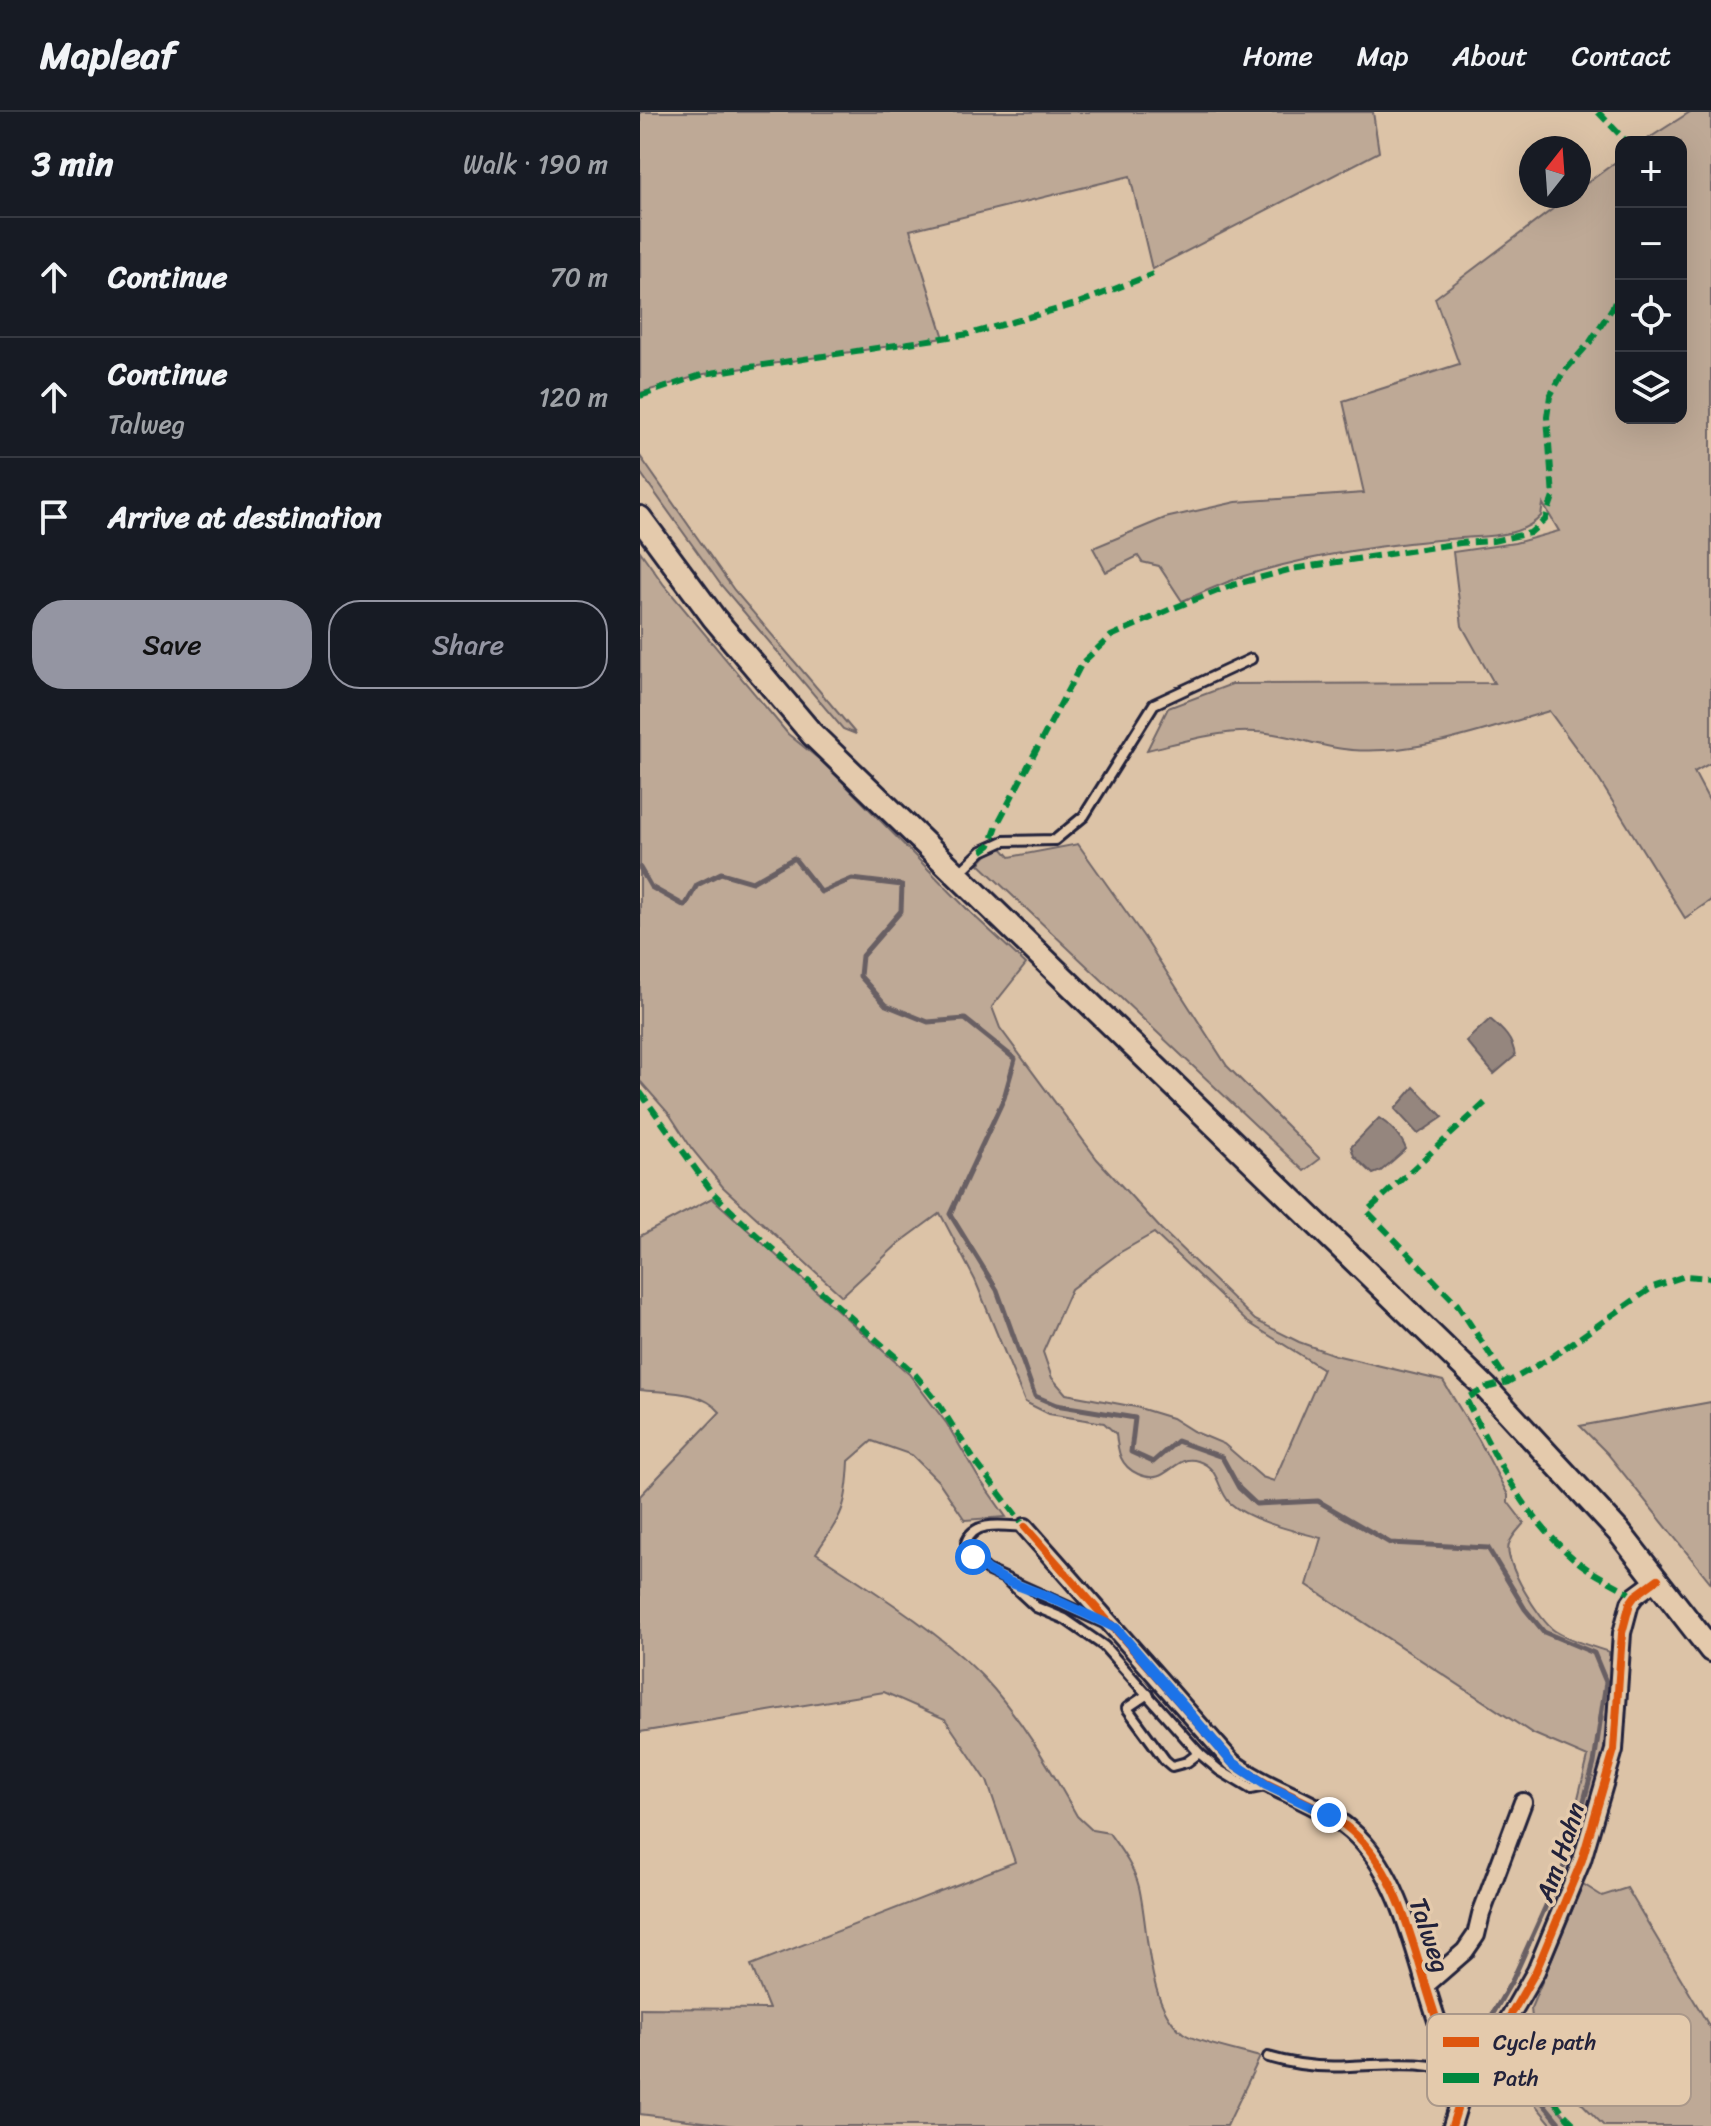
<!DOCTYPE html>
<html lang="en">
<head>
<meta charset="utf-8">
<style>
	body { margin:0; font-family:Sriracha,sans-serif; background:#242831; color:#f1f3f6 }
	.controls { position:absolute; right:24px; top:24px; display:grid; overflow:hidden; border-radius:16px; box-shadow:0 8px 32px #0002 }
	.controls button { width:72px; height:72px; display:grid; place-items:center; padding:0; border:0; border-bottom:2px solid #363941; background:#171b24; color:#f1f3f6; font:40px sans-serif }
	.compass { position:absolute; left:879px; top:24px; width:72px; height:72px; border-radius:50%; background:#171b24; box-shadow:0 8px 32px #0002; rotate:17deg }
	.stop { position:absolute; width:24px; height:24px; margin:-18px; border:6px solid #1a73e8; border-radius:50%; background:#fff }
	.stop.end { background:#1a73e8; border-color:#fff; box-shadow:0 2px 8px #0008 }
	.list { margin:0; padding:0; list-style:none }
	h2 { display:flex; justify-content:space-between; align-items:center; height:104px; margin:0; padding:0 32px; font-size:34px }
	h2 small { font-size:26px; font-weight:400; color:#9ea1a6 }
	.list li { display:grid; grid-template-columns:52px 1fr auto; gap:24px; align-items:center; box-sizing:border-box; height:120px; padding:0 32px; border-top:2px solid #363941 }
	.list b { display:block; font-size:30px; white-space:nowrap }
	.list p { margin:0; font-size:26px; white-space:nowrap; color:#9ea1a6 }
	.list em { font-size:26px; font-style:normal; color:#9ea1a6 }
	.actions { display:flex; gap:16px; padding:24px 32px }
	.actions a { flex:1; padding:18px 0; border:2px solid #9495a2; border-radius:32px; text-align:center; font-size:28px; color:#9495a2 }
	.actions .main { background:#9495a2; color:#111 }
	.icon { flex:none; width:44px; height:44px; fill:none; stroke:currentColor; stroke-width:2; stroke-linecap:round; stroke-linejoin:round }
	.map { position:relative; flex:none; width:1071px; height:2014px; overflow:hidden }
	header { display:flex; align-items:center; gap:48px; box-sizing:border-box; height:112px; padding:0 40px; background:#171b24; border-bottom:2px solid #363941 }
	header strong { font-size:38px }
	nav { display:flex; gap:44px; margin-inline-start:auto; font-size:28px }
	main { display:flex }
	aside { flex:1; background:#171b24 }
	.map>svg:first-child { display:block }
	.green { fill:#bea996; stroke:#706668; stroke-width:2; fill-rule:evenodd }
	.water { fill:#95867e; stroke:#675e63; stroke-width:2 }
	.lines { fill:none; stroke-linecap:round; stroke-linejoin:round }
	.stream { stroke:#675e63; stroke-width:5 }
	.lane-casing { stroke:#22223b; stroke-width:14 }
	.street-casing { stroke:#22223b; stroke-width:22 }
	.secondary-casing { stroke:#22223b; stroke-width:28 }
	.lane { stroke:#e4caac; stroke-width:8 }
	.street { stroke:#e4caac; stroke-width:16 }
	.secondary { stroke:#e4caac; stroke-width:22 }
	.quiet { stroke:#00873e; stroke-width:6; stroke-dasharray:12 6; stroke-linecap:butt }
	.cycleway-casing { stroke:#e4caac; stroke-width:13 }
	.cycleway { stroke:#de560e; stroke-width:8 }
	.route { stroke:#1a73e8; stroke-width:10 }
	.labels { text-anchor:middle; stroke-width:7; stroke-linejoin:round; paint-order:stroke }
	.street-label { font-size:26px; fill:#22223b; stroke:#e4caac }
	.key { fill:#e4caac; stroke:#aa988a; stroke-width:2 }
	.key-label { font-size:22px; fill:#22223b }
</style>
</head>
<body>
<header>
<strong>Mapleaf</strong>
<nav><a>Home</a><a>Map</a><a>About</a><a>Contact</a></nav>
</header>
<main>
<aside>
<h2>3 min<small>Walk · 190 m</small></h2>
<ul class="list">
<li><svg class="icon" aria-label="ahead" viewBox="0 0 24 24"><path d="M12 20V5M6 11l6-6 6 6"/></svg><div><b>Continue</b></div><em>70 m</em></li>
<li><svg class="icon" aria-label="ahead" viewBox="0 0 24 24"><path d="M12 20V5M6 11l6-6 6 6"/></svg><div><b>Continue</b><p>Talweg</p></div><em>120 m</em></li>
<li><svg class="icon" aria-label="arrive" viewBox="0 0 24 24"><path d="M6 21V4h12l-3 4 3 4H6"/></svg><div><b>Arrive at destination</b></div></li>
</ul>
<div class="actions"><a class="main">Save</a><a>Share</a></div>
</aside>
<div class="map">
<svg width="1071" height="2014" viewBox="0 0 1071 2014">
	<rect width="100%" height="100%" fill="#dcc3a7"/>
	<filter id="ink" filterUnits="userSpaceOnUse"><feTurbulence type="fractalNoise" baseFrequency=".0125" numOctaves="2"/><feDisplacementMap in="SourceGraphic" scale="16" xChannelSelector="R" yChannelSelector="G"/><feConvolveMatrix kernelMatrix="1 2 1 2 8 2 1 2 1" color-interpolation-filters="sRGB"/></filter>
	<g filter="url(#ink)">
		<g class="green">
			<path d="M0,0H733L739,40L512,157L490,64L270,118L304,226L64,262L0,281Z"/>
			<path d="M1050,0H1071V651L1054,660L1071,692V788L1045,806L958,666L909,599C847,617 778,643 712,638C679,636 649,621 616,620C579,618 542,630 507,638L528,596L592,572L854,571L822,514L813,440L875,431L919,419L903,392L901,404C882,425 847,424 821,426C753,431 669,443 604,464C583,471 562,481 542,489L519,454L502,450L498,444L466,460L453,436L525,406L596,390L724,381L703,289L819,252L795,186L930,84H939V77L981,46V306H1041V30H1003Z"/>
			<path d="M0,344L94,478L216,622L203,617L81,473L0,360Z"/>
			<path d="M0,439L24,473L148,622L185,652L331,801L386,852L352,895L360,916L457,1047L521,1117L615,1208L659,1230L695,1243L803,1269L839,1328L868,1383V1390L884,1411C879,1417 871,1425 869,1432C863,1449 900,1510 915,1519C930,1529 952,1534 969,1540L971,1603L963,1649L937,1745L925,1740L948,1645L892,1621L667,1473L681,1426C655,1419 610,1409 590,1391C577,1378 580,1356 558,1349C533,1341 528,1376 498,1362C480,1354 478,1340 476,1322L464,1311L409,1302L385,1290L335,1168L300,1101L258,1132L202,1184L83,1075L52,1037L30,1003L0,969ZM514,1121L606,1209L683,1257L634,1369L622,1365L584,1332L553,1319L532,1306L496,1295L426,1282L412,1266L403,1240L431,1177L479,1141Z"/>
			<path d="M438,732L504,825L587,954L680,1047L664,1059L339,752L348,742L362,736L370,745Z"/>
			<path d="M72,1086L269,1262L307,1312L338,1365L366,1405L325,1408L299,1370L272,1343L232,1329L209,1349C207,1396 202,1403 176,1441C230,1477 299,1519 344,1566C382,1607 410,1656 437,1704L452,1718L469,1721C481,1738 494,1755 499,1775C509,1818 506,1892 543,1921C554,1930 603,1940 620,1945L587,2014H96L0,2002V1896L129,1897L111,1853L375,1750L347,1669L305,1607L244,1580L0,1620V1384L80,1300C62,1278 27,1281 0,1278V1124Z"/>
			<path d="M1071,1290V1471L967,1341L940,1314Z"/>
			<path d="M943,1772L962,1784L987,1776L1071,1917V2014H964L911,1960L894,1927L891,1896Z"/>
			<path d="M869,1927L907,1984L933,2014H913L857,1947Z"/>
		</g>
		<g class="water">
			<path d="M850,907C863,918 873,927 875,944L854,962L826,929Z"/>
			<path d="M774,975L803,1005L778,1022L755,997Z"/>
			<path d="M739,1006C751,1014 761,1024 766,1037L741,1059L733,1062L714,1044L711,1035Z"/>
		</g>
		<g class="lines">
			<path class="stream" d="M0,756L11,775L45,794L57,773L81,761L112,770L154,746L181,780L212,767L262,773L261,799L222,844L220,864L246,893L288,910L325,907L375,947L364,986L310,1102L357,1178L395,1284L416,1293L495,1306L491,1340L513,1350L537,1329L582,1345L599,1376L616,1392L678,1389L750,1431L848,1436L885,1497L904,1520L954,1541L966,1570L954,1651L931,1738L873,1867L843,1919L922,2014"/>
			<defs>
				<g id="lane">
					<path d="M318,762L342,739L364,729L415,728L444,704L514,592L611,547"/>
					<path d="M385,1415C366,1414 333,1407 326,1431L333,1445L347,1458L464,1511"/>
					<path d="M369,1470L396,1495L425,1507L464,1534L559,1641L579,1658L611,1677L626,1674"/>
					<path d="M508,1582L487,1596L525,1648L532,1654L547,1650L559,1641"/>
					<path d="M628,1945C655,1953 682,1956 710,1954C750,1953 784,1947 822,1963"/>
				</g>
				<g id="street">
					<path d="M385,1415L592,1650C631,1680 683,1690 718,1725C766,1773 777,1856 800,1917C807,1934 817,1950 827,1965"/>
					<path d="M786,1873L825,1839L836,1823L841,1802L883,1690"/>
					<path d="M812,2014L827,1965L865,1913L896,1859L942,1748L974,1638L982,1521L990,1491L995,1484L1018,1467"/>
				</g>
				<path id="secondary" d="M0,406L74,506L172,622L846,1276L979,1420L1071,1538"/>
			</defs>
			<use href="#lane" class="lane-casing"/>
			<use href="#street" class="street-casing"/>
			<use href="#secondary" class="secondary-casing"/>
			<use href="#lane" class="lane"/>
			<use href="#street" class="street"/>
			<use href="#secondary" class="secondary"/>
			<g class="quiet">
				<path d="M958,0L987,30"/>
				<path d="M0,284L64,262L329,222L436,192L513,162"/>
				<path d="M342,739L350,733L358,711L442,551L471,524L531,497L593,473L652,457L820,431L853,429L890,421L905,408L913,385L907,305L910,284L923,261L950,230L973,195L981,174"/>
				<path d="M0,980L73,1081L112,1119L273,1260L296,1288L335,1349L385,1415"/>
				<path d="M845,991L727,1099L817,1192L868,1270"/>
				<path d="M995,1484C975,1472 950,1461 932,1445C882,1401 856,1346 826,1287L846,1276L868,1270L912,1245L1013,1175L1045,1164L1071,1166"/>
				<path d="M865,1913L923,2001L936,2014"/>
			</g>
			<defs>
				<g id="cycleway">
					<path d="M385,1415L592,1650C631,1680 683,1690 718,1725C766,1773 777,1856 800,1917C807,1934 817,1950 827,1965"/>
					<path d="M812,2014L827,1965L865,1913L896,1859L942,1748L974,1638L982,1521L990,1491L995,1484L1018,1467"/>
				</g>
			</defs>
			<use href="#cycleway" class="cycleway-casing"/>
			<use href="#cycleway" class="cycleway"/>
		</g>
	</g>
	<g class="lines" filter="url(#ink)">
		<path class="route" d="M333,1445L347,1458L369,1470L409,1485L476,1516L592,1650L626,1673L689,1703"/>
	</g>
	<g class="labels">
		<g class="street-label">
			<text transform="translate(920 1740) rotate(-71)" y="9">Am Hahn</text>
			<text transform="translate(790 1823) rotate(71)" y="9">Talweg</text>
		</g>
	</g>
	<rect x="787" y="1902" width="264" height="92" rx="12" class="key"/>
	<rect x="803" y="1925" width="36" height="10" fill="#de560e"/>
	<rect x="803" y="1961" width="36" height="10" fill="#00873e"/>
	<g class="key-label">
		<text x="853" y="1938">Cycle path</text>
		<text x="853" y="1974">Path</text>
	</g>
</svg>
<div class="controls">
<button>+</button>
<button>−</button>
<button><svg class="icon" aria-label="locate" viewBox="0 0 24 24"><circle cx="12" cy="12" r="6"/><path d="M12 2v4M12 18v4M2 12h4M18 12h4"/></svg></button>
<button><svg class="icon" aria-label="layers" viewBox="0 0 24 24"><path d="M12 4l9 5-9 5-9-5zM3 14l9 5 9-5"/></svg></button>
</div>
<svg class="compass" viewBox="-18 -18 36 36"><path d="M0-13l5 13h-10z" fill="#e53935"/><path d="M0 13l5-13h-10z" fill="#9ea1a6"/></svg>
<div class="stop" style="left:333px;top:1445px"></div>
<div class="stop end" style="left:689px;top:1703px"></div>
</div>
</main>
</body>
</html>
